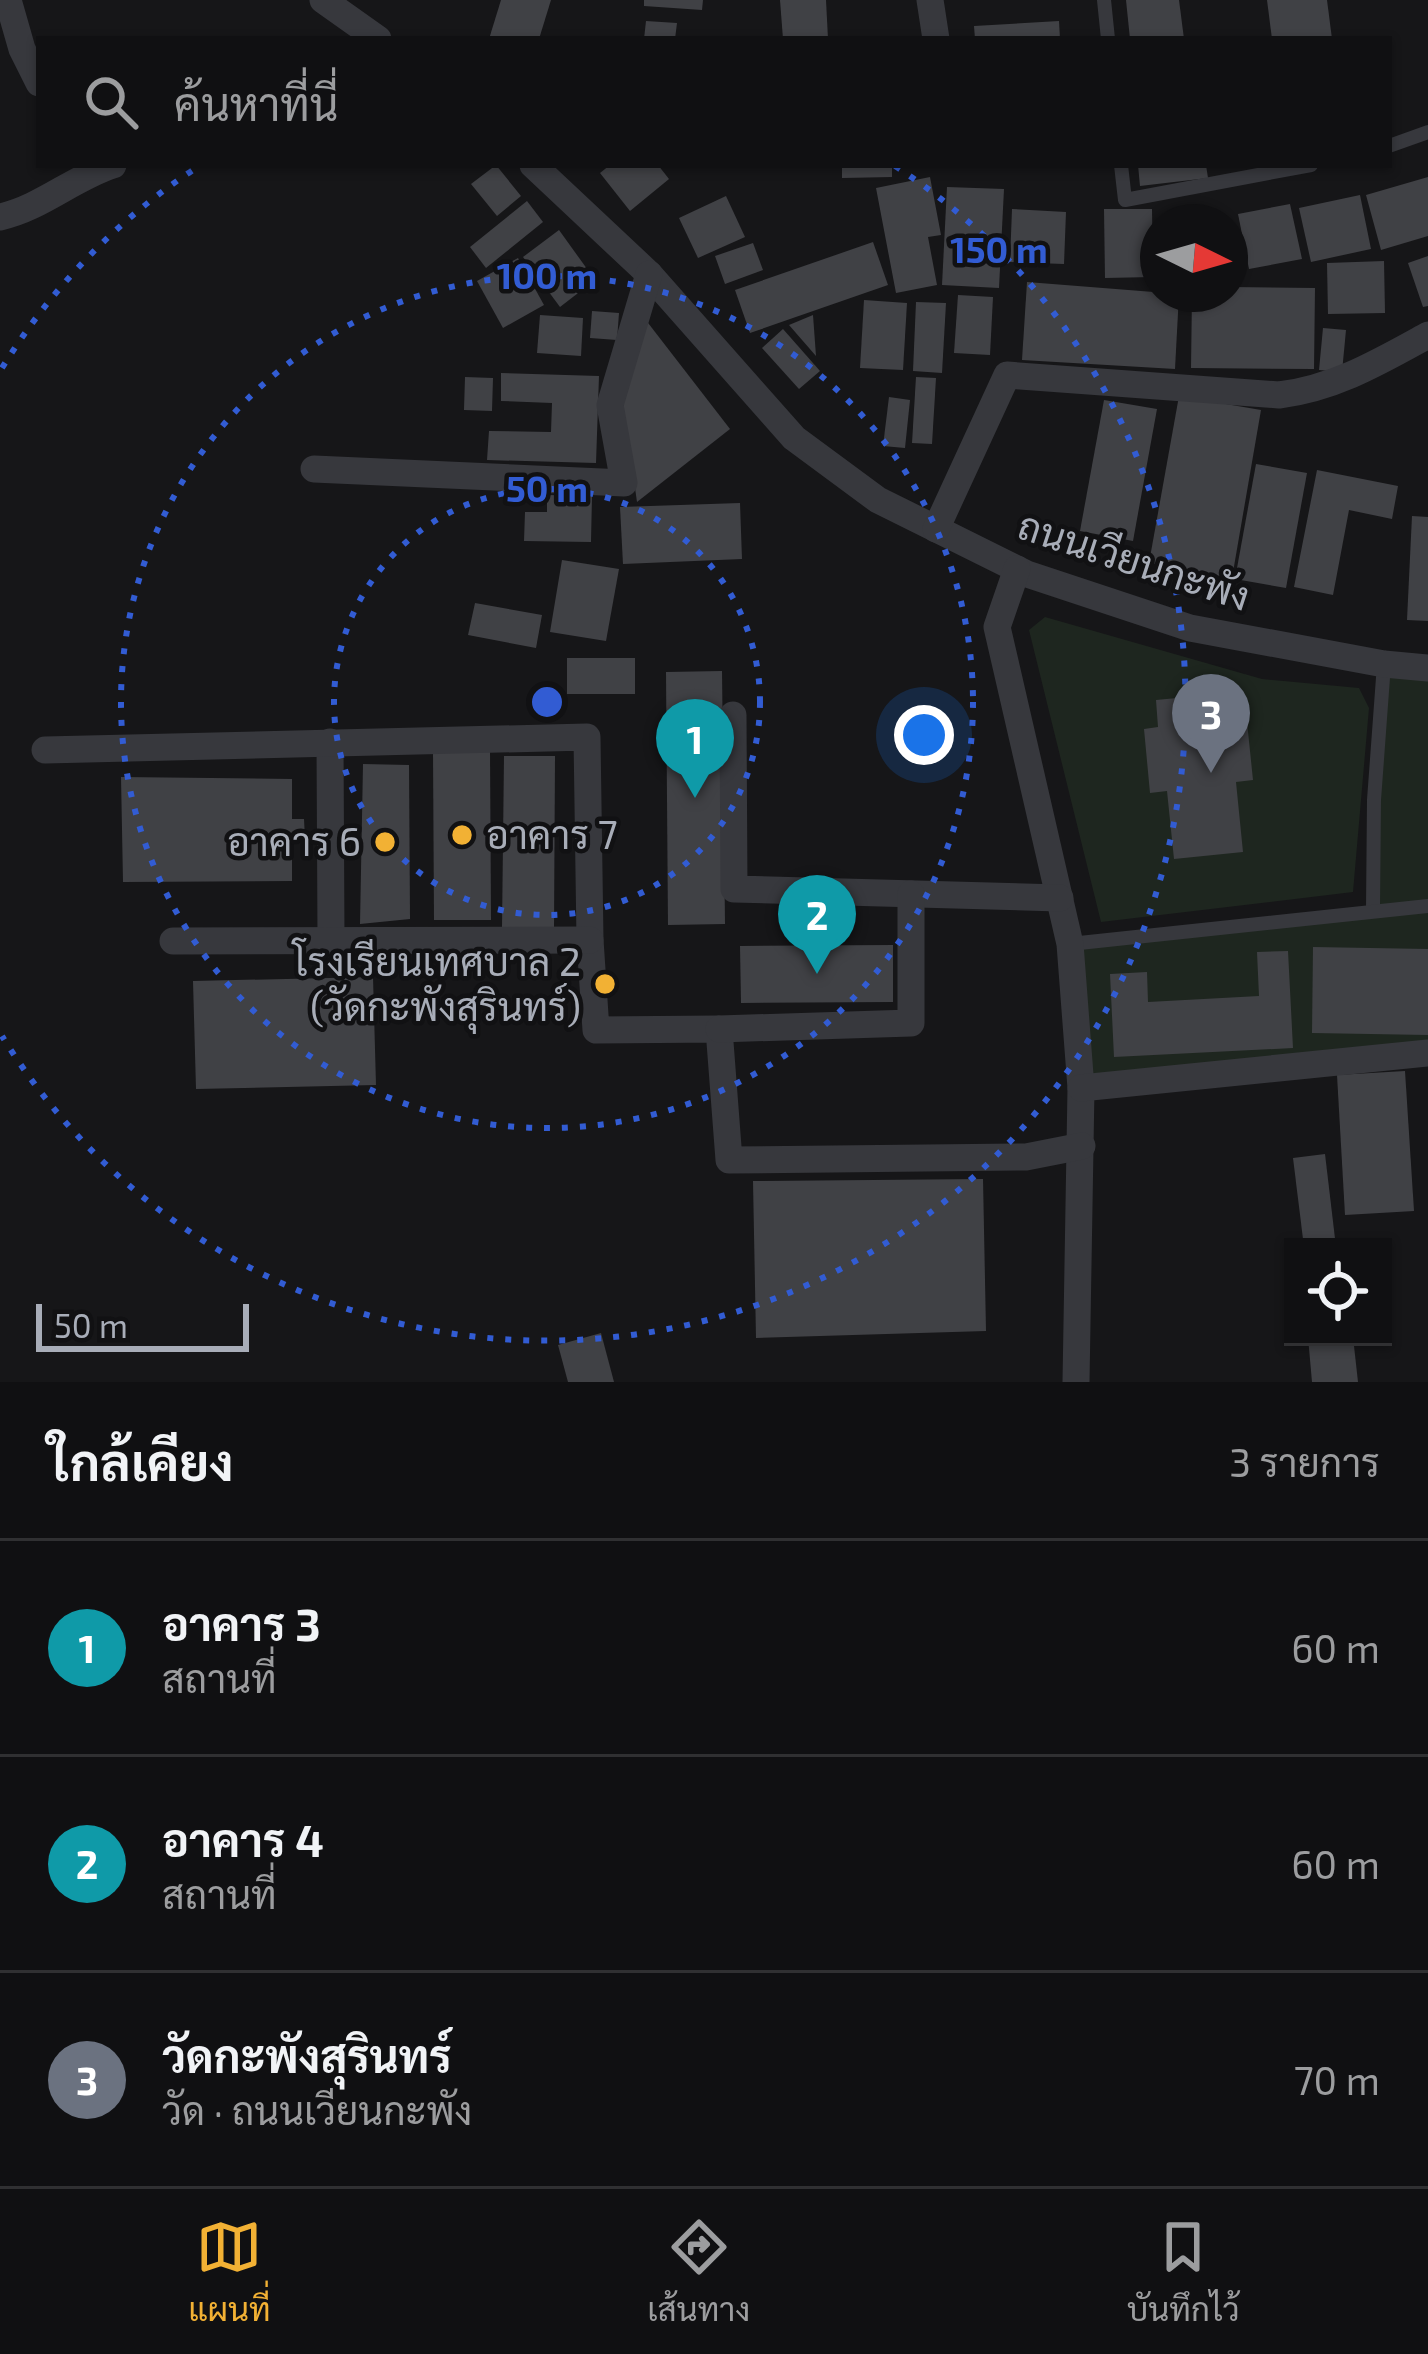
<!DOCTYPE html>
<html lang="th">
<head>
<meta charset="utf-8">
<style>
	body { margin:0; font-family:"Exo 2",Sarabun,sans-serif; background:#1e1e20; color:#f1f3f6 }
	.controls { position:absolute; right:36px; bottom:36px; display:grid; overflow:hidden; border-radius:0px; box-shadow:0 3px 9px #0004 }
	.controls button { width:108px; height:108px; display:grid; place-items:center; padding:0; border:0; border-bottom:3px solid #303032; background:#101012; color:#f1f3f6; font:60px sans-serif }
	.compass { position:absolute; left:1140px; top:204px; width:108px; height:108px; border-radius:50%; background:#101012; box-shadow:0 3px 9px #0004; rotate:95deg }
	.scale { position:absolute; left:36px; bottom:30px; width:213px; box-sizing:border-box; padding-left:12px; border:6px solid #a8adb8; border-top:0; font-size:33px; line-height:42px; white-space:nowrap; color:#a8adb8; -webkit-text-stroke:9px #111113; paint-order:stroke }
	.you { position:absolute; left:924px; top:735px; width:42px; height:42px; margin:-30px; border:9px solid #fff; border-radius:50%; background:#1a73e8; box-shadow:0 0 0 18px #1a73e833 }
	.badge { display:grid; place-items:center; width:78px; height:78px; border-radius:50%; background:#f2b134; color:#fff; font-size:39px; font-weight:700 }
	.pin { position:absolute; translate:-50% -99px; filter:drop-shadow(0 3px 6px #0008) }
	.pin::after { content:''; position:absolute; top:63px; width:42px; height:36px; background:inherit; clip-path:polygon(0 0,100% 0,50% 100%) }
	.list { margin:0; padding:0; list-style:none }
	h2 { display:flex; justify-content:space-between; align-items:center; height:156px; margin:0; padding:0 48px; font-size:51px }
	h2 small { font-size:39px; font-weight:400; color:#9c9d9f }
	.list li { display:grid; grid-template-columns:78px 1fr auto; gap:36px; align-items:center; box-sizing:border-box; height:216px; padding:0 48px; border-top:3px solid #303032 }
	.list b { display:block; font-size:45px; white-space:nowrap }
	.list p { margin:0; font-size:39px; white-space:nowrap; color:#9c9d9f }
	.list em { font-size:39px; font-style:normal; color:#9c9d9f }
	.icon { flex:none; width:66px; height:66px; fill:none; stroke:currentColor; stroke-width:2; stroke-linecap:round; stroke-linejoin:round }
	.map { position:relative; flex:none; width:1428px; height:1382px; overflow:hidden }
	.search { position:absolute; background:#101012; box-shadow:0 3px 9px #0004; left:36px; right:36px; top:36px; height:132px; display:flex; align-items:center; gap:30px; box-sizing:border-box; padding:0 42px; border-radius:0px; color:#9c9d9f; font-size:45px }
	.sheet { height:804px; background:#101012 }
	nav { display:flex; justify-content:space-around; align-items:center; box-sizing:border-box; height:168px; border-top:3px solid #303032; background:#101012; font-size:33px; color:#9c9d9f }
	nav a { display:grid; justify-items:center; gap:6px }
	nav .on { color:#f2b134 }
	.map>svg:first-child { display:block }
	.green { fill:#1e261f }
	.building { fill:#404145 }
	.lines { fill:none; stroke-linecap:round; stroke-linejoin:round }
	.service { stroke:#37383d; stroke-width:14 }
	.minor { stroke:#37383d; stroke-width:27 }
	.ring { fill:none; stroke:#325cd3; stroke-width:6; stroke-dasharray:6 12 }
	.poi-dot { fill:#f2b134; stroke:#111113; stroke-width:4.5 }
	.labels { text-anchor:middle; stroke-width:9; stroke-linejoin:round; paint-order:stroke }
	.street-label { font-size:39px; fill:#a8adb8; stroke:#111113 }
	.poi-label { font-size:39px; fill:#a8adb8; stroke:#111113; text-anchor:end }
	.centre { fill:#325cd3; stroke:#111113; stroke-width:6 }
	.ring-label { font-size:36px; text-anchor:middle; font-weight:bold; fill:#325cd3; stroke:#111113; stroke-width:9; stroke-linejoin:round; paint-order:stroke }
</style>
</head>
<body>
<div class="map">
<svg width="1428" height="1382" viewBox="0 0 1428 1382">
	<rect width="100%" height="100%" fill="#161618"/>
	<g class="green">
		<path d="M1045,617L1262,679L1359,688L1369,708L1353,892L1101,922L1029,630Z"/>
		<path d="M1384,664L1428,667V1053L1081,1088L1070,944L1372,908Z"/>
	</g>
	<g class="building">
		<path d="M501,0H551L539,39H489Z"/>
		<path d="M644,0H703L702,10L644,6Z"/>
		<path d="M780,0H826L828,39H783Z"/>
		<path d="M1126,0H1179L1184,39H1130Z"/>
		<path d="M1267,0H1327L1332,39H1272Z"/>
		<path d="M646,21L677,23L675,39H644Z"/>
		<path d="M1059,21L1060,39H975L974,26Z"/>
		<path d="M496,165L521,196L497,216L471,184Z"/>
		<path d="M610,165H658L669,179L630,211L600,173Z"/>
		<path d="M842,165H892V177L842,178Z"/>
		<path d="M1138,165H1206L1208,178L1140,186Z"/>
		<path d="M930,177L941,235L928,237L937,285L896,293L876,188Z"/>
		<path d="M1428,177V236L1381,250L1366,195Z"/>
		<path d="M947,187L1004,189L999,288L942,285Z"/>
		<path d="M1360,195L1371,249L1311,262L1299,208Z"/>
		<path d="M726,196L745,237L698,258L679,218Z"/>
		<path d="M527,201L543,222L486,268L470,247Z"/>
		<path d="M1290,204L1302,259L1249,269L1238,214Z"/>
		<path d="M1012,209L1066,212L1064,264L1010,262Z"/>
		<path d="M1104,209H1152L1153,277L1105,278Z"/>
		<path d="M559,230L595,280L560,307L523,257Z"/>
		<path d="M873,242L888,285L750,333L735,290Z"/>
		<path d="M753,243L763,270L725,284L715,256Z"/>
		<path d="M1230,243H1236L1237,278H1230Z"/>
		<path d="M1428,256V306L1423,307L1408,263Z"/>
		<path d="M518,258L544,305L503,328L477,281Z"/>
		<path d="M1384,261L1385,313L1328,314L1327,263Z"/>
		<path d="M1027,282L1179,294L1175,369L1022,360Z"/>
		<path d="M1230,287L1315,288L1314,369L1191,368L1192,294H1230Z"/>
		<path d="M958,295L993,297L990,355L954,353Z"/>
		<path d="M864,300L907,303L903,370L860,368Z"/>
		<path d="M916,302L946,303L942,373L913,371Z"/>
		<path d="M592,311L619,313L617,340L590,338Z"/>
		<path d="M540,315L583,318L581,356L537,353Z"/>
		<path d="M813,315L816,356L789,325Z"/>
		<path d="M645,319L730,429L637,502L623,403Z"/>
		<path d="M1323,328L1346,330L1342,372L1319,370Z"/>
		<path d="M783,329L820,371L799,389L762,348Z"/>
		<path d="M501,373L599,376L596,463L487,460L489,431L551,432L552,403L501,401Z"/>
		<path d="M465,377L493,378L492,411L464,410Z"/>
		<path d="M916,377L936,378L932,444L912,443Z"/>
		<path d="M1179,396L1261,410L1232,578L1149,563Z"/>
		<path d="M889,397L910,400L905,448L883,446Z"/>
		<path d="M1104,400L1157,409L1133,541L1080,531Z"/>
		<path d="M1256,464L1307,473L1286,588L1235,579Z"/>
		<path d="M1317,470L1398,486L1392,519L1349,510L1333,595L1294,587Z"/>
		<path d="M547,495L592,496L591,542L524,541L525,512H547Z"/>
		<path d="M740,503L742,559L623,564L620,507Z"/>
		<path d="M1412,516L1428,517V621L1407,620Z"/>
		<path d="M562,560L619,569L606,641L550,632Z"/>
		<path d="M475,603L542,615L536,648L468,635Z"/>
		<rect x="567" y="658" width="68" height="36"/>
		<path d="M722,671L725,924L668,925L666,672Z"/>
		<path d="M1229,693L1232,724L1247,722L1253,780L1236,782L1243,852L1174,859L1167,791L1150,793L1144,729L1158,727L1156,700Z"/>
		<path d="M490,750L491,920H434L433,751Z"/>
		<path d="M504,756H555L554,928H502Z"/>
		<path d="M363,764L409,765L410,919L360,924Z"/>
		<path d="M121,777L292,779V819H304L305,839L292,838V881L123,882Z"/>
		<path d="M893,945V1002L741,1003L740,946Z"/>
		<path d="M1313,947L1428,949V1035L1312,1033Z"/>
		<path d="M1288,951L1293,1048L1114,1057L1110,974L1147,972L1148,1002L1259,996L1257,952Z"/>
		<path d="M373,977L376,1085L196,1089L193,981Z"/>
		<path d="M1405,1071L1414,1211L1345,1215L1337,1075Z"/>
		<path d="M1325,1154L1336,1247H1304L1293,1158Z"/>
		<path d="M983,1179L986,1331L756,1338L753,1181Z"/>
		<path d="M601,1333L614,1382H568L558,1345Z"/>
		<path d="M1308,1337H1353L1358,1382H1312Z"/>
	</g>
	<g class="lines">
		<g class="service">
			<path d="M1104,0L1108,39"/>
			<path d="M1389,146L1428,132"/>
			<path d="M1121,165L1125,200L1311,165"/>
			<path d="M1373,908L1374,800L1384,664"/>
			<path d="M1070,944L1428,906"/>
		</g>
		<g class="minor">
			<path d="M8,0L22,49L39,83"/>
			<path d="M323,0L378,39"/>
			<path d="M930,0L936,39"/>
			<path d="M533,165L649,274L794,438L878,500L1027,574L1190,628L1384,664L1428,668"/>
			<path d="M0,217C41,208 73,178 113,165"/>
			<path d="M314,469L624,483L610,405L649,274"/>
			<path d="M936,529L1007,375L1279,395C1335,388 1379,362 1428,335"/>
			<path d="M1017,569L997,627L1070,944L1081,1088L1076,1382"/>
			<path d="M733,715L734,889L1060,898"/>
			<path d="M330,742L331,938"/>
			<path d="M45,750L587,737L590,940L596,1030L719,1029L729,1160L1026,1157L1082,1146"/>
			<path d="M173,941L590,940"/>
			<path d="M719,1029L911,1023V894"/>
			<path d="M1081,1088L1428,1053"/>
		</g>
	</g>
	<g class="ring">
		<circle cx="547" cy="702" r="213"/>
		<circle cx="547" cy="702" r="426"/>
		<path d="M2 368A639 639 0 0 1 199 166M895 166A639 639 0 1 1 2 1036"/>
	</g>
	<g class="poi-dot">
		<circle cx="462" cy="835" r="12"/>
		<circle cx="385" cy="842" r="12"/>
		<circle cx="605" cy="984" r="12"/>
	</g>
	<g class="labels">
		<g class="street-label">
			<text transform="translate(1134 561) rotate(18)" y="14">ถนนเวียนกะพัง</text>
		</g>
		<g class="poi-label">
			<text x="486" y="849" text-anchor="start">อาคาร 7</text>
			<text x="361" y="856">อาคาร 6</text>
			<text x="581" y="976">โรงเรียนเทศบาล 2<tspan x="581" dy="45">(วัดกะพังสุรินทร์)</tspan></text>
		</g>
	</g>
	<circle cx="547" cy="702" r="18" class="centre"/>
	<g class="ring-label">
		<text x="999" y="263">150 m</text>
		<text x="547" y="289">100 m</text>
		<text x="547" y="502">50 m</text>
	</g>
</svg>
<div class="controls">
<button><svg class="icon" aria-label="locate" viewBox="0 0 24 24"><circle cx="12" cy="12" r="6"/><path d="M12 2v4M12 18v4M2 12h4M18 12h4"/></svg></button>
</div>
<svg class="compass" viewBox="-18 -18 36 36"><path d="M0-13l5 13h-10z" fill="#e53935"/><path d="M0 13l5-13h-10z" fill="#9c9d9f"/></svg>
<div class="scale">50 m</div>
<div class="you"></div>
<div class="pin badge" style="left:695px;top:798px;background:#0f9aa8">1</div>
<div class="pin badge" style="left:817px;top:974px;background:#0f9aa8">2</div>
<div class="pin badge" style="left:1211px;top:773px;background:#6b7280">3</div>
<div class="search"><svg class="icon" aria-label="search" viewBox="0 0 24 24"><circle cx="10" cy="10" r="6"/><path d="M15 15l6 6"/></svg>ค้นหาที่นี่</div>
</div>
<section class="sheet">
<h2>ใกล้เคียง<small>3 รายการ</small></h2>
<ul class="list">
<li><span class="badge" style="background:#0f9aa8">1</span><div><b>อาคาร 3</b><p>สถานที่</p></div><em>60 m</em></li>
<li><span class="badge" style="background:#0f9aa8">2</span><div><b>อาคาร 4</b><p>สถานที่</p></div><em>60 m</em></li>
<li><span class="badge" style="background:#6b7280">3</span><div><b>วัดกะพังสุรินทร์</b><p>วัด · ถนนเวียนกะพัง</p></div><em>70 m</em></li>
</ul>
</section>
<nav>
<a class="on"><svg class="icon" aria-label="map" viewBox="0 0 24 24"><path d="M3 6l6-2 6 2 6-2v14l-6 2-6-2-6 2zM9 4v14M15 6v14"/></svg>แผนที่</a>
<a><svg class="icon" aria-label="directions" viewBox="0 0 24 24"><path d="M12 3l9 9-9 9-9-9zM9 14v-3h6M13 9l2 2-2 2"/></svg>เส้นทาง</a>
<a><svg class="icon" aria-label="saved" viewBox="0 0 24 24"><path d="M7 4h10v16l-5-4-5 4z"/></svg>บันทึกไว้</a>
</nav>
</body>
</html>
